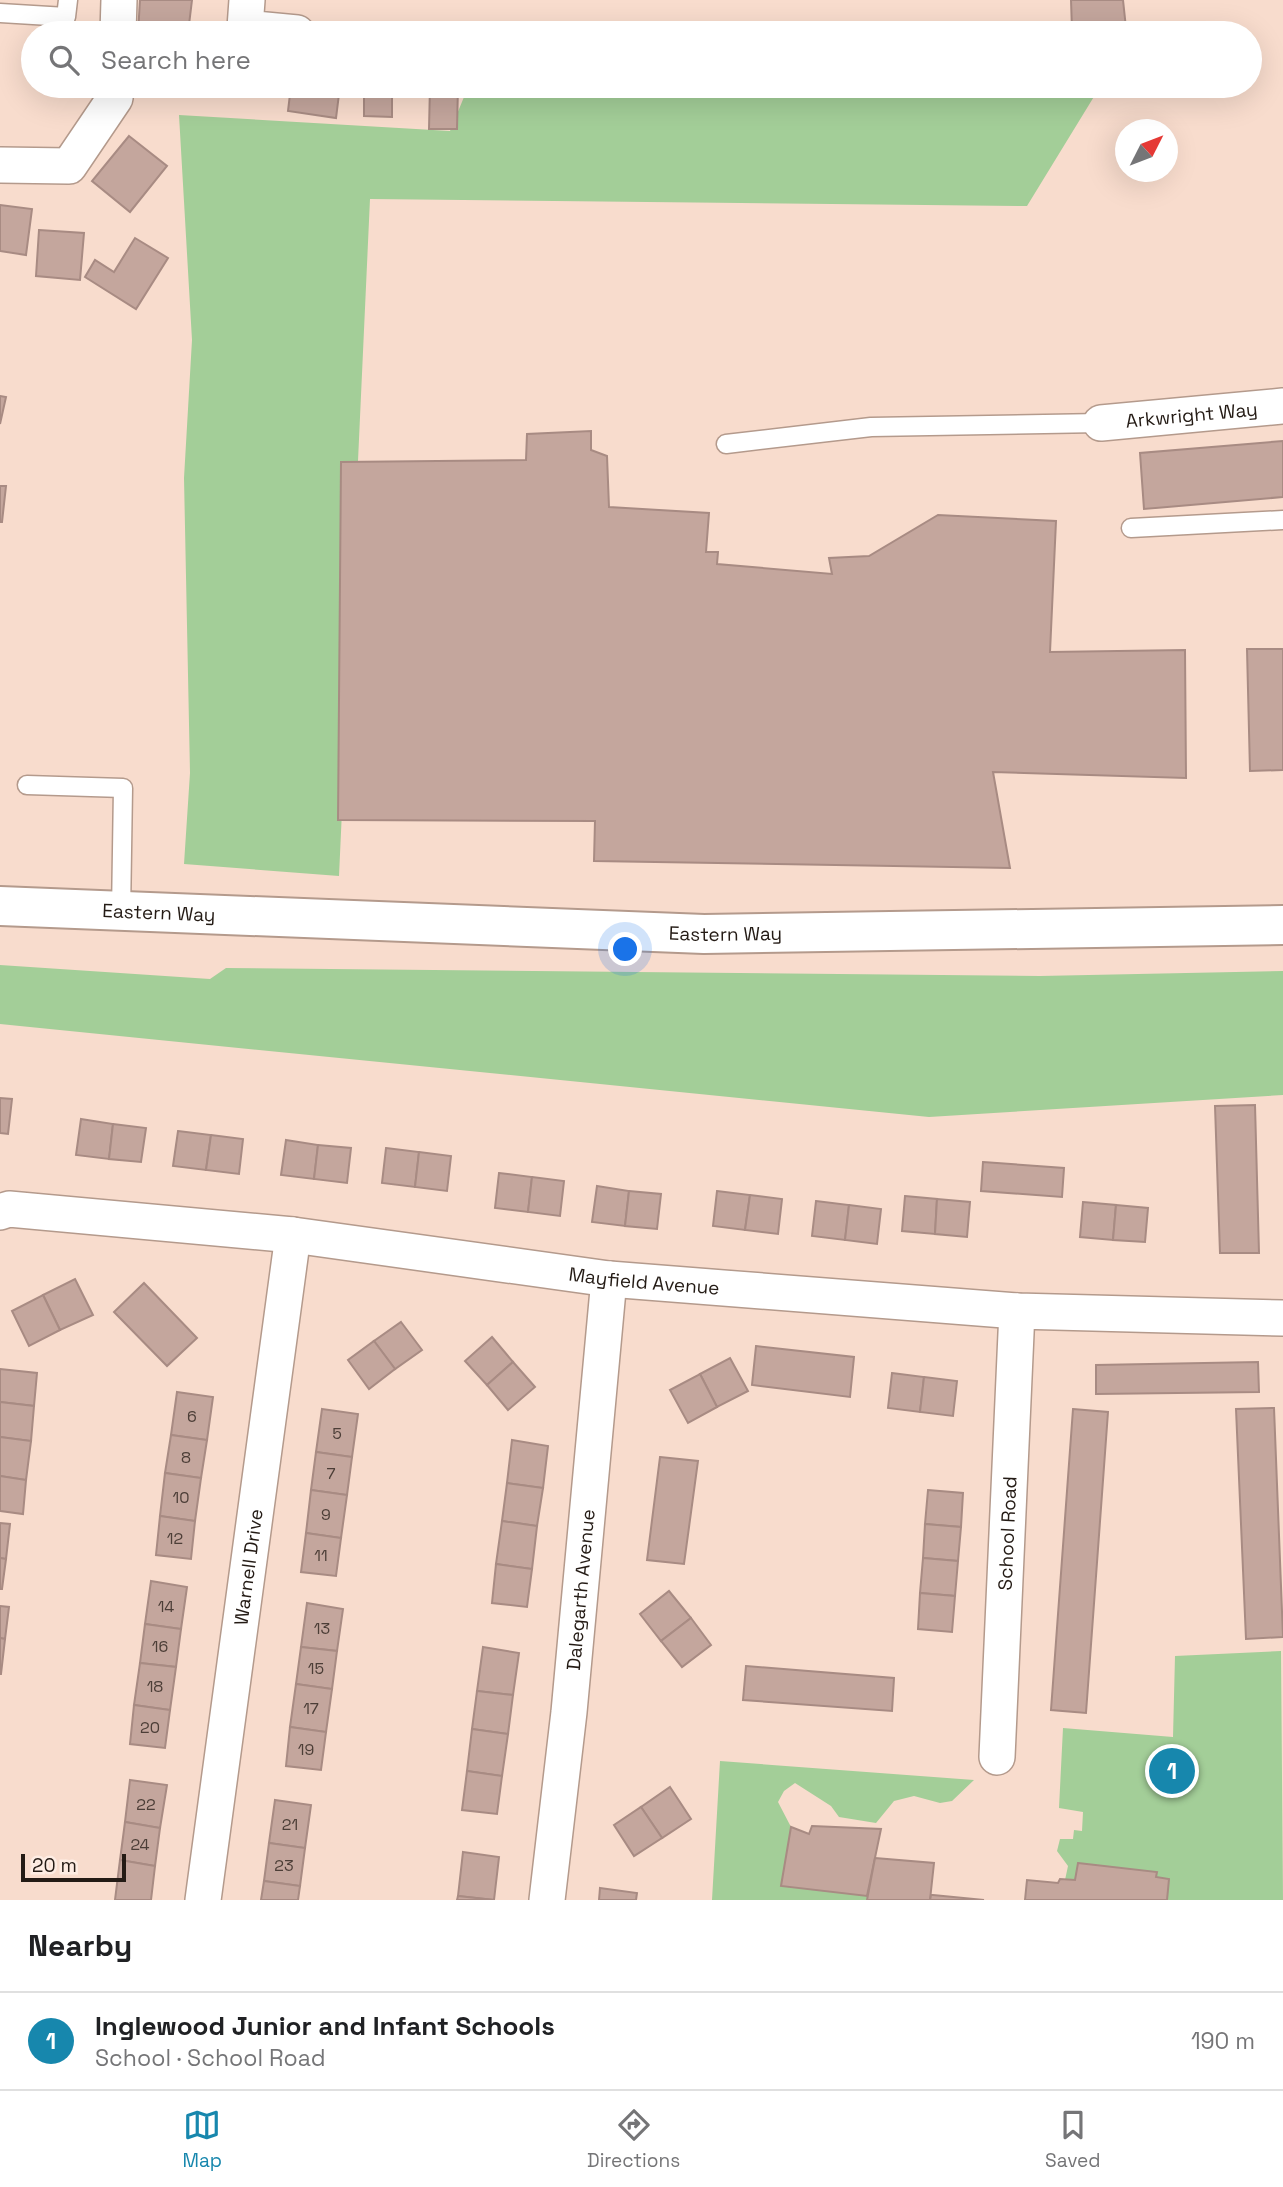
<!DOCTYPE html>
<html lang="en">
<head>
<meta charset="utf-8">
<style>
	body { margin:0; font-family:"Space Grotesk",sans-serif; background:#f2f2f2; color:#202124 }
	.compass { position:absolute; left:1115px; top:119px; width:63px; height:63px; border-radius:50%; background:#fff; box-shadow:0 7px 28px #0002; rotate:48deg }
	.scale { position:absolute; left:21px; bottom:18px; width:105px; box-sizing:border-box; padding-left:7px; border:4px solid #241b15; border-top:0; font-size:19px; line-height:24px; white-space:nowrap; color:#241b15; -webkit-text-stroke:5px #fdece3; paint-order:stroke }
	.you { position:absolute; left:626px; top:950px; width:24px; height:24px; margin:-18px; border:5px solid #fff; border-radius:50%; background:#1a73e8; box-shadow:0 0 0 10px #1a73e833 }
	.badge { display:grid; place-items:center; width:46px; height:46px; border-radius:50%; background:#1787ad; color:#fff; font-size:23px; font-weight:700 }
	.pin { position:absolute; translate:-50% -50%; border:4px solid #fff; box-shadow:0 2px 7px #0006 }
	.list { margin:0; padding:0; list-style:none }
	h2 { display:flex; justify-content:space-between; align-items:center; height:91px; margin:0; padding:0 28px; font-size:30px }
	h2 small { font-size:23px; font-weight:400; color:#757577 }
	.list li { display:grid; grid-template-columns:46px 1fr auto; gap:21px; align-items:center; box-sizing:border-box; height:98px; padding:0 28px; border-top:2px solid #e0e0e0 }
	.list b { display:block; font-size:26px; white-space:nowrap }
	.list p { margin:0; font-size:23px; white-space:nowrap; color:#757577 }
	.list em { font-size:23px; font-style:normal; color:#757577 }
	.icon { flex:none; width:38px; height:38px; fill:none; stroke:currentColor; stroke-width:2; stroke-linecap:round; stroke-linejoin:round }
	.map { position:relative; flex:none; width:1283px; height:1900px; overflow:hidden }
	.search { position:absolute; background:#fff; box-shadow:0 7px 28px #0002; left:21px; right:21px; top:21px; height:77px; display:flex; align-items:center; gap:18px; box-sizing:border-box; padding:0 24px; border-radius:38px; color:#757577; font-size:26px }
	.sheet { height:189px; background:#fff }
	nav { display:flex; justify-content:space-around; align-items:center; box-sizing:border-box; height:98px; border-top:2px solid #e0e0e0; background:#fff; font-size:19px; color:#757577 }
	nav a { display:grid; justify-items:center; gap:4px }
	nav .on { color:#1787ad }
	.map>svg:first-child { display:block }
	.green { fill:#a3ce98 }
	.building { fill:#c4a69d; stroke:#a88b83; stroke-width:2 }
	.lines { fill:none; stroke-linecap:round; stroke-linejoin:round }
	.lane-casing { stroke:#b49a8c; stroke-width:21 }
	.street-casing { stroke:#b49a8c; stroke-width:38 }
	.secondary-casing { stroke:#b49a8c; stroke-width:42 }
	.lane { stroke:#fff; stroke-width:18 }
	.street { stroke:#fff; stroke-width:35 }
	.secondary { stroke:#fff; stroke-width:38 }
	.labels { text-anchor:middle; stroke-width:5; stroke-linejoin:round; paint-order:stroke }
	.number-label { font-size:16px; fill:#4c3e37 }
	.street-label { font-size:19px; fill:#241b15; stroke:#fdece3 }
</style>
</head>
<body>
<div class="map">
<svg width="1283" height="1900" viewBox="0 0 1283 1900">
	<rect width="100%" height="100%" fill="#f8dccd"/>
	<g class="green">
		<path d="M1095,95L1027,206L370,199L339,876L184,864L190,773L184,478L192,340L179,115L450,131L464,97Z"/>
		<path d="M0,965L210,979L226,968L1040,976L1283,971V1095L929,1117L0,1024Z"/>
		<path d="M1281,1651L1283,1900H1167L1169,1879L1156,1877V1872L1079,1863L1075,1880H1065L1068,1866L1057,1851L1060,1839H1073L1074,1830L1082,1831L1083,1812L1059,1808L1063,1728L1173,1737L1175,1656Z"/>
		<path d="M720,1761L974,1780L952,1801L940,1803L914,1796L894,1801L876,1823L839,1817L831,1806L795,1783L784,1791L778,1802L791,1827L781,1885L867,1896V1900H712Z"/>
	</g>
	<g class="building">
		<path d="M140,0H192L188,33H138Z"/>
		<path d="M1071,0H1123L1126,28L1072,30Z"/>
		<path d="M291,86H340L336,118L288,111Z"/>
		<path d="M364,86H392V117L364,116Z"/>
		<path d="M430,86H458L457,129H429Z"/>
		<path d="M129,136L167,166L130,212L92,181Z"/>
		<path d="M0,205L32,209L26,255L0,251Z"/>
		<path d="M39,230L84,233L80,280L36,276Z"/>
		<path d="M135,238L168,258L136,309L85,277L95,260L114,272Z"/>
		<path d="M0,396L6,397L0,424Z"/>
		<path d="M591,431V450L607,456L609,507L709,513L706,552H718L717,564L832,574L829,558L869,556L938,515L1056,521L1050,652L1185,650L1186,778L993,772L1010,868L594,861L595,821L338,820L341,462L526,460L527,434Z"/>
		<path d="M1283,441V497L1144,509L1140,453Z"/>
		<path d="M0,486H6L2,522H0Z"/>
		<path d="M1247,649H1283V770L1250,771Z"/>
		<path d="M0,1098L12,1099L8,1134L0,1133Z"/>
		<path d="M1255,1105L1259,1253H1220L1215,1106Z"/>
		<path d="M81,1119L113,1124L109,1159L76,1155Z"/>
		<path d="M113,1124L146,1128L141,1162L109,1159Z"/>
		<path d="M178,1131L211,1135L206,1170L173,1166Z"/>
		<path d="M211,1135L243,1139L239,1174L206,1170Z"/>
		<path d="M286,1140L318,1145L314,1179L281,1175Z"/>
		<path d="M318,1145L351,1148L347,1183L314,1179Z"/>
		<path d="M386,1148L419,1152L415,1187L382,1183Z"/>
		<path d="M419,1152L451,1156L447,1191L415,1187Z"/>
		<path d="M983,1162L1064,1168L1062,1197L981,1191Z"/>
		<path d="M499,1173L532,1177L528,1212L495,1208Z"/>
		<path d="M532,1177L564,1181L560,1216L528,1212Z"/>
		<path d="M597,1186L629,1191L625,1226L592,1222Z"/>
		<path d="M629,1191L661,1194L657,1229L625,1226Z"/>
		<path d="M717,1191L750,1195L745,1230L713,1226Z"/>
		<path d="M750,1195L782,1199L778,1234L745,1230Z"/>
		<path d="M905,1196L937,1199L935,1234L902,1231Z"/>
		<path d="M937,1199L970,1202L967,1237L935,1234Z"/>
		<path d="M816,1201L849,1205L845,1240L812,1236Z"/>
		<path d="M1083,1202L1116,1205L1113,1240L1080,1237Z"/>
		<path d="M849,1205L881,1209L877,1244L845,1240Z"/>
		<path d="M1116,1205L1148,1208L1145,1242L1113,1240Z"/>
		<path d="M75,1279L93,1315L60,1330L43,1295Z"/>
		<path d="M144,1283L197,1338L167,1366L114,1312Z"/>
		<path d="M43,1295L60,1330L29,1346L12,1311Z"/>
		<path d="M401,1322L422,1350L395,1369L374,1341Z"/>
		<path d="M492,1337L513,1362L487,1385L465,1361Z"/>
		<path d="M374,1341L395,1369L369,1389L348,1360Z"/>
		<path d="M756,1346L854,1357L850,1397L752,1385Z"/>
		<path d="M730,1358L748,1391L717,1407L700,1374Z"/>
		<path d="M513,1362L535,1387L508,1410L487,1385Z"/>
		<path d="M1258,1362L1259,1392L1096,1394V1365Z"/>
		<path d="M0,1369L37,1373L34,1406L0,1402Z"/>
		<path d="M892,1373L924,1377L920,1412L888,1408Z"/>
		<path d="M700,1374L717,1407L688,1423L670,1390Z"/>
		<path d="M924,1377L957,1381L953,1416L920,1412Z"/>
		<path d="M177,1392L213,1397L207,1440L171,1435Z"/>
		<path d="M0,1402L34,1406L31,1441L0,1437Z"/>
		<path d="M1274,1408L1283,1637L1246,1639L1236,1409Z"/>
		<path d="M322,1409L358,1414L352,1457L316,1452Z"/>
		<path d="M1073,1409L1108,1412L1086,1713L1051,1710Z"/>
		<path d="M171,1435L207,1440L201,1478L165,1473Z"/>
		<path d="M0,1437L31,1441L26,1480L0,1476Z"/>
		<path d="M512,1440L548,1446L543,1488L507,1483Z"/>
		<path d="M316,1452L352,1457L347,1495L311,1490Z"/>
		<path d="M660,1457L698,1461L684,1564L647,1560Z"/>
		<path d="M165,1473L201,1478L195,1521L160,1516Z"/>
		<path d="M0,1476L26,1480L23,1514L0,1511Z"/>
		<path d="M507,1483L543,1488L537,1526L502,1521Z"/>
		<path d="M311,1490L347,1495L341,1538L306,1533Z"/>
		<path d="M928,1490L963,1493L961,1527L925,1524Z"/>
		<path d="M160,1516L195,1521L191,1559L156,1555Z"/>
		<path d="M502,1521L537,1526L532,1569L496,1564Z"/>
		<path d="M0,1523L10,1524L6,1559L0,1558Z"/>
		<path d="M925,1524L961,1527L958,1561L923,1558Z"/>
		<path d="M306,1533L341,1538L336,1576L301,1572Z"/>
		<path d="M0,1558L6,1559L2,1589H0Z"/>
		<path d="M923,1558L958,1561L955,1596L920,1593Z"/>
		<path d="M496,1564L532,1569L527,1607L492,1603Z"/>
		<path d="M151,1581L187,1587L181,1629L145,1624Z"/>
		<path d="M669,1591L691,1618L661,1641L640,1614Z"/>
		<path d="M920,1593L955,1596L952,1632L918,1629Z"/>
		<path d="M307,1603L343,1609L337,1651L301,1647Z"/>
		<path d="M0,1606L9,1607L5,1639L0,1638Z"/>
		<path d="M691,1618L711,1645L682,1667L661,1641Z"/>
		<path d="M145,1624L181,1629L176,1667L140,1663Z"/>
		<path d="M0,1638L5,1639L1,1674H0Z"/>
		<path d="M301,1647L337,1651L332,1689L296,1684Z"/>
		<path d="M483,1647L519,1653L513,1695L477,1691Z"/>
		<path d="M140,1663L176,1667L170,1710L134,1705Z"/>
		<path d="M746,1666L894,1678L892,1711L743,1700Z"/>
		<path d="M296,1684L332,1689L326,1732L290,1727Z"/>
		<path d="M477,1691L513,1695L508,1734L472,1729Z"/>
		<path d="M134,1705L170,1710L165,1748L130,1744Z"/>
		<path d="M290,1727L326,1732L321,1770L286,1766Z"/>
		<path d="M472,1729L508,1734L502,1776L467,1771Z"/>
		<path d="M467,1771L502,1776L497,1814L462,1810Z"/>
		<path d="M130,1780L167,1785L160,1828L125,1822Z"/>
		<path d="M670,1787L691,1819L662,1838L641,1807Z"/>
		<path d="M275,1800L311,1805L305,1848L269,1843Z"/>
		<path d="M641,1807L662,1838L634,1856L614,1825Z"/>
		<path d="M125,1822L160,1828L155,1866L120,1860Z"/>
		<path d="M812,1826L881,1829L867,1896L781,1886L791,1827L809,1834Z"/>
		<path d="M269,1843L305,1848L300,1886L264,1881Z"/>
		<path d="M463,1852L499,1857L494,1900L458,1896Z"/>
		<path d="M875,1858L934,1863L930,1900H867Z"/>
		<path d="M120,1860L155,1866L151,1900H115Z"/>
		<path d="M1078,1863L1157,1872L1156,1877L1169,1879L1167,1900H1025L1027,1880L1058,1883L1060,1879L1075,1880Z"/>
		<path d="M264,1881L300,1886L298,1900H261Z"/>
		<path d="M600,1888L637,1893L636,1900H599Z"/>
		<path d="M931,1895H933L984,1900H930Z"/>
		<path d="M458,1896L494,1900H457Z"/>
	</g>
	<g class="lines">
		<defs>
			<g id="lane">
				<path d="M0,13L66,17L68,0"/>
				<path d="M726,444L871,427L1101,423"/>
				<path d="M1131,528L1283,520"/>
				<path d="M27,785L123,788L121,913"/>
			</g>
			<g id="street">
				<path d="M247,0L245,28L297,33"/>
				<path d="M118,33L119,0"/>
				<path d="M0,165L69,166L115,98L116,86"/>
				<path id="s1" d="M1101,423L1283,406"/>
				<path id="s2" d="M0,1212L9,1209L293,1235L609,1279L1017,1311L1283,1318"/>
				<path id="s3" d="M997,1757L1017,1311"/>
				<path id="s4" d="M203,1900L293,1235"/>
				<path id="s5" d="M547,1900L569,1712L609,1279"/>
			</g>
			<g id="secondary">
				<path id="s6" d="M0,906L704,934L1283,925"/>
			</g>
		</defs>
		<use href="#lane" class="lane-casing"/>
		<use href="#street" class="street-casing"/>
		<use href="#secondary" class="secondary-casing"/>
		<use href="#lane" class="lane"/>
		<use href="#street" class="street"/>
		<use href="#secondary" class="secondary"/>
	</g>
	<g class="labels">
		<g class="number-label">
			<text x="192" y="1422">6</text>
			<text x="337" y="1439">5</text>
			<text x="186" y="1463">8</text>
			<text x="331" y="1479">7</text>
			<text x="181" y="1503">10</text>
			<text x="326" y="1520">9</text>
			<text x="175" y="1544">12</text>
			<text x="321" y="1561">11</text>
			<text x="166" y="1612">14</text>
			<text x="322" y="1634">13</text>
			<text x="160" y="1652">16</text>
			<text x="316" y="1674">15</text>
			<text x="155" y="1692">18</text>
			<text x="311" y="1714">17</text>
			<text x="150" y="1733">20</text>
			<text x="306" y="1755">19</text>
			<text x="146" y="1810">22</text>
			<text x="290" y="1830">21</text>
			<text x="140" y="1850">24</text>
			<text x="284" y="1871">23</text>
		</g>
		<g class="street-label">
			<text dy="7" stroke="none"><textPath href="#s1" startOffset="91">Arkwright Way</textPath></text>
			<text dy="7" stroke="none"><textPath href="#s6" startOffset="159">Eastern Way</textPath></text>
			<text dy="7" stroke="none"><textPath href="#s6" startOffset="726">Eastern Way</textPath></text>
			<text dy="7" stroke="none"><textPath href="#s2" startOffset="649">Mayfield Avenue</textPath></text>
			<text dy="7" stroke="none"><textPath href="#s3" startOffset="224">School Road</textPath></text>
			<text dy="7" stroke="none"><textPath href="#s4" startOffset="336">Warnell Drive</textPath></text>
			<text dy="7" stroke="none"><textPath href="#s5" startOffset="312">Dalegarth Avenue</textPath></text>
		</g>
	</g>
</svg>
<svg class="compass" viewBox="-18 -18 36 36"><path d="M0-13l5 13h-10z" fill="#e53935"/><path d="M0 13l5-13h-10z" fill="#757577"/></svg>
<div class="scale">20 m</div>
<div class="you"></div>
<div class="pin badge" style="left:1172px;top:1771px">1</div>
<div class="search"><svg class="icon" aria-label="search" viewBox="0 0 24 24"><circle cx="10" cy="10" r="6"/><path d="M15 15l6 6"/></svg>Search here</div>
</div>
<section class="sheet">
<h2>Nearby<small></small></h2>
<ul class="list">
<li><span class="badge">1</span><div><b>Inglewood Junior and Infant Schools</b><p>School · School Road</p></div><em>190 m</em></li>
</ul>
</section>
<nav>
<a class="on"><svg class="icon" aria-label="map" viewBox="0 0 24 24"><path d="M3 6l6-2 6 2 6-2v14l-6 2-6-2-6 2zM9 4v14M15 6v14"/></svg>Map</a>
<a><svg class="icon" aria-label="directions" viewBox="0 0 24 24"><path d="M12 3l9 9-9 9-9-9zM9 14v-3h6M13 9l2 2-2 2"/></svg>Directions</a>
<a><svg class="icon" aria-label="saved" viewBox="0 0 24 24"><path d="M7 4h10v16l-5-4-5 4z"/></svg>Saved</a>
</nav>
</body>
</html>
